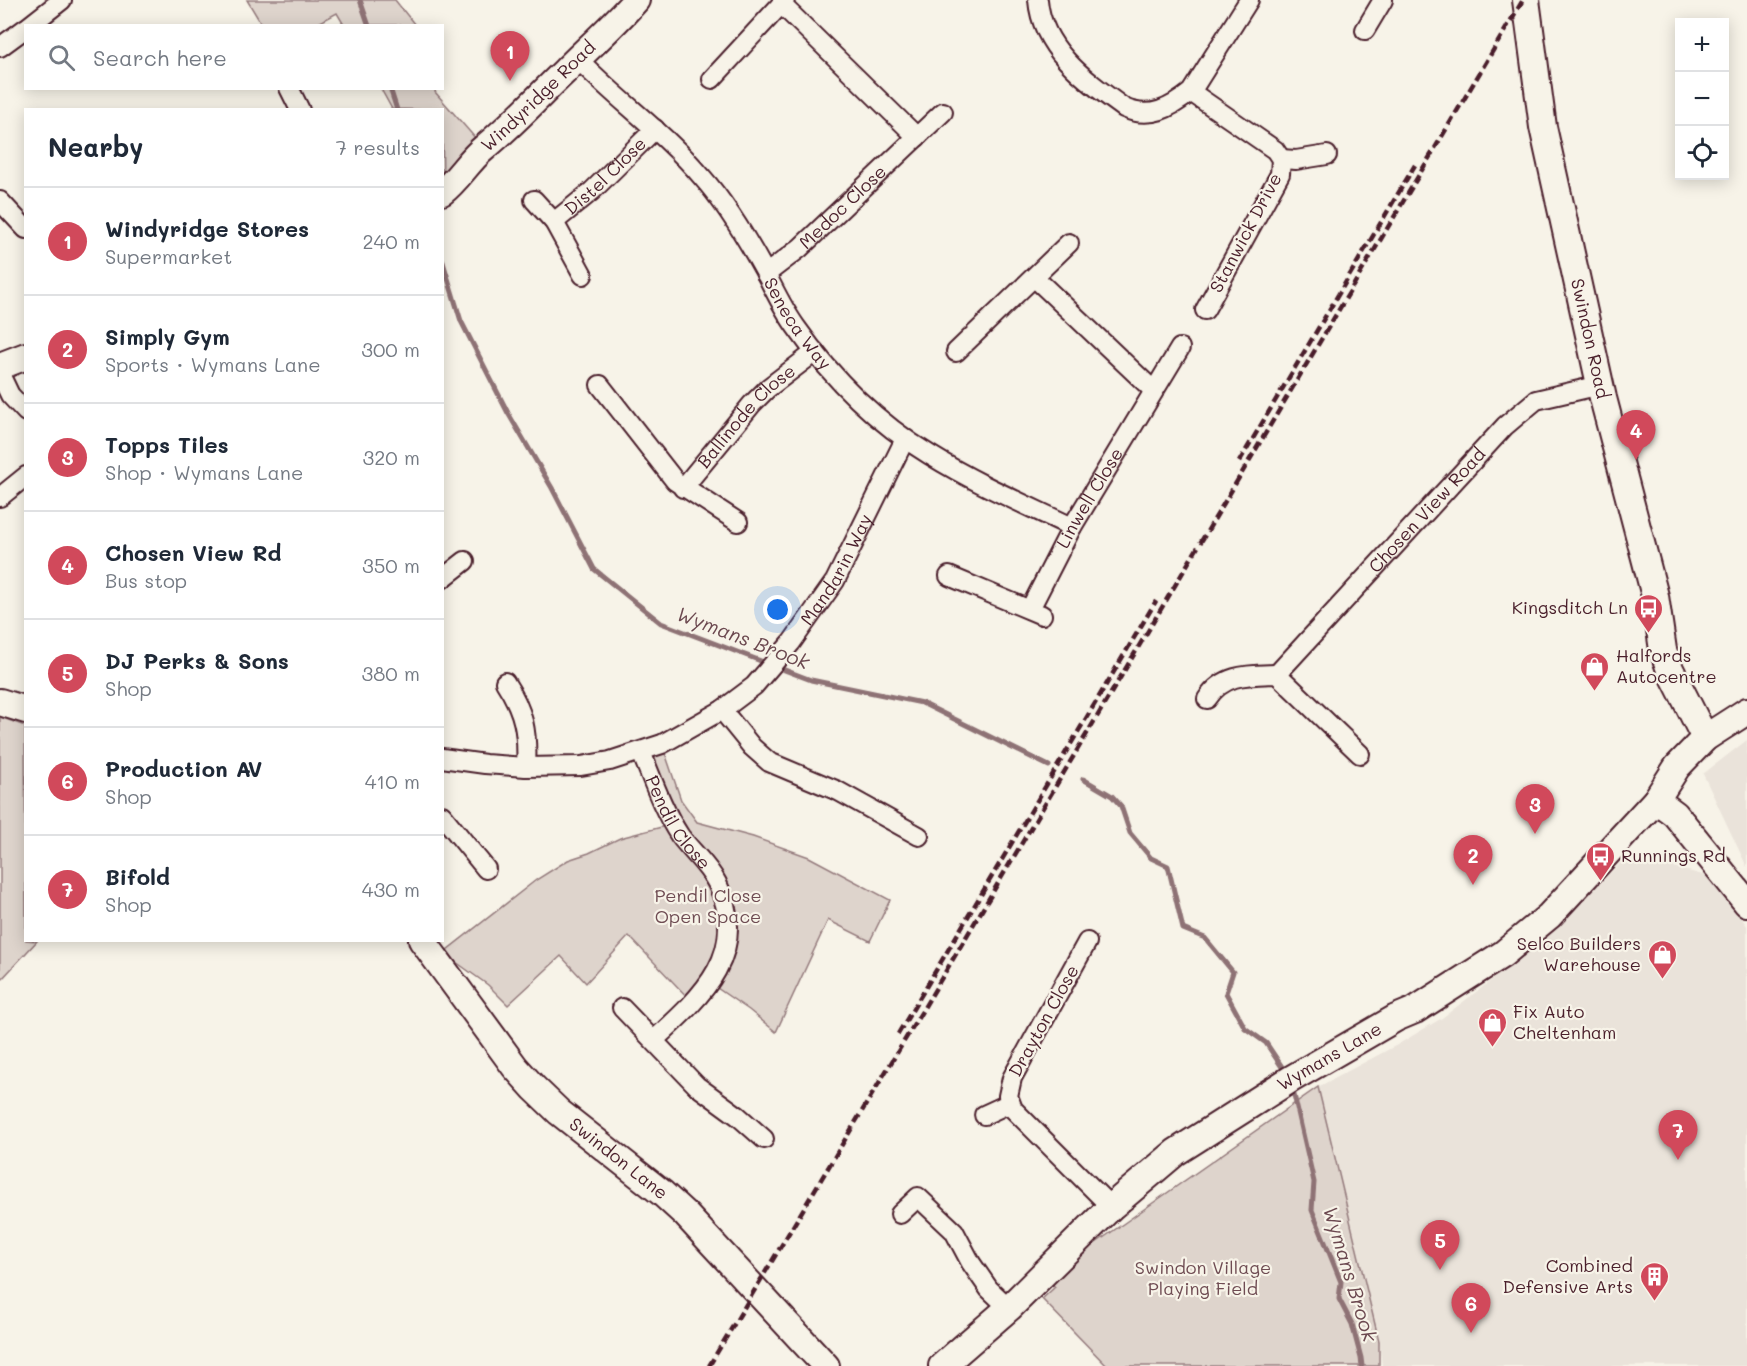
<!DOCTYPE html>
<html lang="en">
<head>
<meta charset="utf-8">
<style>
	body { margin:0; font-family:Mali,sans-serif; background:#f6f6f7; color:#1f2937 }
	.controls { position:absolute; right:18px; top:18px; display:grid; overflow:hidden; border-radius:0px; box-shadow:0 3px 15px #0003 }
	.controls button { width:54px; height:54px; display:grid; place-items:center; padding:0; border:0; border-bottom:2px solid #e0e1e3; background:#fff; color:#1f2937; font:30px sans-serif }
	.you { position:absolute; left:778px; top:610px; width:21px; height:21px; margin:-15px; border:4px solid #fff; border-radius:50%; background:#1a73e8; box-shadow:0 0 0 9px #1a73e833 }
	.badge { display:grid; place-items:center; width:39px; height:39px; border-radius:50%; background:#d1495b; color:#fff; font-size:20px; font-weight:700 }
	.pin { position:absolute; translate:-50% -50px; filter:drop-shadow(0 2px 3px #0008) }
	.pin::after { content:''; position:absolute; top:32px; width:21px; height:18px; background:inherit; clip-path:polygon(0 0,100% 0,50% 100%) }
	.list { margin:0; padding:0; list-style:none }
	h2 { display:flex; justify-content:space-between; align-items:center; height:78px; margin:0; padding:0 24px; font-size:26px }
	h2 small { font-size:20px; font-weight:400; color:#747a83 }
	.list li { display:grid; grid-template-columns:39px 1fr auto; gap:18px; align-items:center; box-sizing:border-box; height:108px; padding:0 24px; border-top:2px solid #e0e1e3 }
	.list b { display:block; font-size:22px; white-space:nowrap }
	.list p { margin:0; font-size:20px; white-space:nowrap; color:#747a83 }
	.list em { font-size:20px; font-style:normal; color:#747a83 }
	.icon { flex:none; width:33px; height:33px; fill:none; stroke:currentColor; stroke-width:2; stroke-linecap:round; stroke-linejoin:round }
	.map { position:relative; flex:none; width:1747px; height:1366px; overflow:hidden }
	.search { position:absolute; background:#fff; box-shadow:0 3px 15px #0003; left:24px; top:24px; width:420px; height:66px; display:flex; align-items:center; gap:15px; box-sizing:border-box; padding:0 21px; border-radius:0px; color:#747a83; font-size:22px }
	.panel { position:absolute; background:#fff; box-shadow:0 3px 15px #0003; left:24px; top:108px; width:420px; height:834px; border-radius:0px }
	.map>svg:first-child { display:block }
	.built { fill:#eae3da }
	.green { fill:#ded4cc; stroke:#947a7c; stroke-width:1.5 }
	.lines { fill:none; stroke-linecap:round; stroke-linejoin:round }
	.stream { stroke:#8e7275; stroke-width:5 }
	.street-casing { stroke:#4a1f2b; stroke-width:22 }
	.secondary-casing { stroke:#4a1f2b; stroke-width:30 }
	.street { stroke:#f7f3e8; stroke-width:18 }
	.secondary { stroke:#f7f3e8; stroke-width:26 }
	.rail { stroke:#4a1f2b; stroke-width:4.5; stroke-dasharray:9 4.5; stroke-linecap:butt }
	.labels { text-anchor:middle; stroke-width:4.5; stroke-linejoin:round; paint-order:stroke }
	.street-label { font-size:18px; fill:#4a1f2b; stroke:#f7f3e8 }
	.poi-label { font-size:18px; fill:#4a1f2b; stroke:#f7f3e8; text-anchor:end }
	.park-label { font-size:18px; fill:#6f4c53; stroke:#f7f3e8 }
	.water-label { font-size:20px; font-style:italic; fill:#6c4950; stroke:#f7f3e8 }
</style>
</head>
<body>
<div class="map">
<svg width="1747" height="1366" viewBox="0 0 1747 1366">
	<rect width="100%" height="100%" fill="#f7f3e8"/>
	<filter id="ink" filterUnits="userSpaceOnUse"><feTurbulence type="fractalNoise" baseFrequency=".0167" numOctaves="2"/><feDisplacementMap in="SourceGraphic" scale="12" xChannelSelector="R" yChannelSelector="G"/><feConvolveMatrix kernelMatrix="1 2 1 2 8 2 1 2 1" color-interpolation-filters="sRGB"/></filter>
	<g filter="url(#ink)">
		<g class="built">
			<path d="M1747,740V867L1703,774Z"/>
			<path d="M1629,855L1714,878L1747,926V1366H1382L1379,1341L1318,1087L1397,1045L1442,1018L1527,953Z"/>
		</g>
		<g class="green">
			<path d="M247,0H395L415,25H344L337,13L315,25H262Z"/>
			<path d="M381,89H436L435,92L484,148L443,192L442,110L392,109Z"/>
			<path d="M0,717L25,726L26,940L37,941L0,981Z"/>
			<path d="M662,744L681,800L697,822L753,837L809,857L890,900L870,941L828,920L776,1032L749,1010L711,984L693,1003L629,936L586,983L561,956L508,1005L488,985L456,962L447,950L536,880L568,860L589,853L620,838L673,824L641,752Z"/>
			<path d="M1318,1087L1379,1341V1366H1107L1042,1299L1055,1287L1046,1278Z"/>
		</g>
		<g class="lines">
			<g class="stream">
				<path d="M360,0L369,26"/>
				<path d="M390,88L397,110"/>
				<path d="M442,259L461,321L508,413L552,488L594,569L661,623L811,680L922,703L1049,766"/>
				<path d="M1083,779L1112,796L1121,806L1130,833L1151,858L1168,866L1183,929L1205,938L1233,972L1226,993L1245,1028L1266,1043L1286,1073"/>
				<path d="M1292,1086L1314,1182L1312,1210L1341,1282L1339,1299L1352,1324L1361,1358L1362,1366"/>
			</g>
			<defs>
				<g id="street">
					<path d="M1038,0C1042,50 1087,81 1124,108C1150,120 1171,108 1191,92L1249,0"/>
					<path d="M781,4L917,137"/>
					<path d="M29,26L62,0"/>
					<path d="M1365,30L1383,0"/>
					<path d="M0,47L26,28"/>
					<path id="s1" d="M577,58C617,100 665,133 702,177C727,205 747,239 765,272C775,291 783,309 796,327C831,377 877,423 930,455C975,483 1024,504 1072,527"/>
					<path d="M712,79L785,0"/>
					<path d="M289,88L300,110"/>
					<path d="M1191,92L1275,150L1281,159L1280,174L1205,310"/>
					<path d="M1281,159L1296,160L1327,155"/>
					<path d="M534,200L554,222L583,275"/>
					<path d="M0,201L26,229"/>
					<path id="s2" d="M554,222L592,191L655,129"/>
					<path id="s3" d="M766,274L800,248L943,112"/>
					<path d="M1035,278L1153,390"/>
					<path d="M956,352L1069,243"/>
					<path d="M0,374L10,395L26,412"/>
					<path d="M600,385L675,481L738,522"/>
					<path id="s4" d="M683,488L752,404L768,388L815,352"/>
					<path d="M0,497L26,476"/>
					<path d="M949,576L1042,615"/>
					<path d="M442,579L465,561"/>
					<path id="s5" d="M1030,609L1072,527L1180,348"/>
					<path id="s6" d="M1277,674L1505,426L1536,400L1601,385"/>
					<path d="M505,682C524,711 528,733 526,767"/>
					<path d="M1207,699C1224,673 1249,675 1277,674L1360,754"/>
					<path d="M722,710L752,747L769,762L838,791L919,836"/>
					<path id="s7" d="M641,752C653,781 663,810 680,836C692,852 708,865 717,883C751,953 701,997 654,1040"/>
					<path id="s8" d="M442,758L485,764L526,767L581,766L610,761L662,744L722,710L754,686L791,643L835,581L905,439"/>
					<path d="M442,815L486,869"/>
					<path d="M1087,942L1012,1078L1008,1096L1013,1109L1111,1207"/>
					<path d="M622,1008L697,1086L738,1116L764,1139"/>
					<path d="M984,1115L1010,1103"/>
					<path d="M900,1214L918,1197L954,1231L971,1263L989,1289L1009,1308"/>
				</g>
				<g id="secondary">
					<path id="s9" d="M1526,0L1543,127L1603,398L1655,596L1663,650L1669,667L1705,738"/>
					<path id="s10" d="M442,192C458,180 468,161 484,148C512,125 538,97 564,72C588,48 613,26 636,0"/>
					<path d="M0,366L26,356"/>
					<path d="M0,702L26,710"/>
					<path d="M1656,800L1675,814L1747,903"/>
					<path id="s11" d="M422,940L515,1067L534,1088L559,1112L662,1193L686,1215L826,1366"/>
					<path id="s12" d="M942,1366L1009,1308L1111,1207L1176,1152L1291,1079L1396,1018L1415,1010L1503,954L1549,916L1656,800L1677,767L1705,738L1747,711"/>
				</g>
			</defs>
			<use href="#street" class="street-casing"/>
			<use href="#secondary" class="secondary-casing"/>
			<use href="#street" class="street"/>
			<use href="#secondary" class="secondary"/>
			<g class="rail">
				<path d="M1239,462L1415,165"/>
				<path d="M898,1034L1156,601"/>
				<path d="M709,1366L909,1033L1523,0"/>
			</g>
		</g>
	</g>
	<defs>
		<symbol id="bus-pin" viewBox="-11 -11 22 30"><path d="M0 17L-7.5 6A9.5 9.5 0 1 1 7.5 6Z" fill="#d1495b" stroke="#f7f3e8"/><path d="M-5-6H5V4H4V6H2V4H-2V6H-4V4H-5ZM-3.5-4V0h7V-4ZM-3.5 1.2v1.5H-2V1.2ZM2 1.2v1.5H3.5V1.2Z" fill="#fff"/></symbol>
		<symbol id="shop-pin" viewBox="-11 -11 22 30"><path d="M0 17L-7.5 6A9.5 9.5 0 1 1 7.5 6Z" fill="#d1495b" stroke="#f7f3e8"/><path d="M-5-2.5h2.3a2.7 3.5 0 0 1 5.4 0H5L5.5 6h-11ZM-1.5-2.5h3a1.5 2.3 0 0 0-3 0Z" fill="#fff"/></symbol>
		<symbol id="building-pin" viewBox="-11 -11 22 30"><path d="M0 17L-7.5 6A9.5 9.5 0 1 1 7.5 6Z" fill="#d1495b" stroke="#f7f3e8"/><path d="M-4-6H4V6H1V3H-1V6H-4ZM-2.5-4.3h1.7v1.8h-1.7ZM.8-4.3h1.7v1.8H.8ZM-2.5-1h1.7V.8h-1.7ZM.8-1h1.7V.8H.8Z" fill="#fff"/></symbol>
	</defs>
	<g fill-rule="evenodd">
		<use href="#bus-pin" x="1632" y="592" width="33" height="45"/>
		<use href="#shop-pin" x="1578" y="650" width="33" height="45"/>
		<use href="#bus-pin" x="1584" y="840" width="33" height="45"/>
		<use href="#shop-pin" x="1646" y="938" width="33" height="45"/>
		<use href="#shop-pin" x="1476" y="1006" width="33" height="45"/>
		<use href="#building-pin" x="1638" y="1260" width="33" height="45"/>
	</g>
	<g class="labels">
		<g class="street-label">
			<text dy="6" stroke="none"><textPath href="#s10" startOffset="136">Windyridge Road</textPath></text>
			<text dy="6" stroke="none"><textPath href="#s2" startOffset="69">Distel Close</textPath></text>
			<text dy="6" stroke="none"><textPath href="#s3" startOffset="102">Medoc Close</textPath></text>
			<text transform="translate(1246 233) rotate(-62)" y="6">Stanwick Drive</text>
			<text dy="6" stroke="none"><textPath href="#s1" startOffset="348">Seneca Way</textPath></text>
			<text dy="6" stroke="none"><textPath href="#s9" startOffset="345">Swindon Road</textPath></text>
			<text dy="6" stroke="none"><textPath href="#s4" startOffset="96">Ballinode Close</textPath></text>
			<text dy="6" stroke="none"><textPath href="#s5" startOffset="126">Linwell Close</textPath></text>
			<text dy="6" stroke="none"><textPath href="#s6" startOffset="222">Chosen View Road</textPath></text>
			<text dy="6" stroke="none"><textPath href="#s8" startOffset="476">Mandarin Way</textPath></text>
			<text dy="6" stroke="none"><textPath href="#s7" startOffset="80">Pendil Close</textPath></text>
			<text transform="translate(1044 1021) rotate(-61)" y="6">Drayton Close</text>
			<text dy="6" stroke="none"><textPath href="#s12" startOffset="498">Wymans Lane</textPath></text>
			<text dy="6" stroke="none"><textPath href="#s11" startOffset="296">Swindon Lane</textPath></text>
		</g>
		<g class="poi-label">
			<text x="1628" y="614">Kingsditch Ln</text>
			<text x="1616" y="662" text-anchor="start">Halfords<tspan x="1616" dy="21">Autocentre</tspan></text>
			<text x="1621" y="862" text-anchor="start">Runnings Rd</text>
			<text x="1641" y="950">Selco Builders<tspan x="1641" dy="21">Warehouse</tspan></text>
			<text x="1513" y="1018" text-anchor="start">Fix Auto<tspan x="1513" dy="21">Cheltenham</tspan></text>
			<text x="1633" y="1272">Combined<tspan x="1633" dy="21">Defensive Arts</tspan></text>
		</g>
		<g class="park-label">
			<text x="708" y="902">Pendil Close<tspan x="708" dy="21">Open Space</tspan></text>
			<text x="1203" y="1274">Swindon Village<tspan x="1203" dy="21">Playing Field</tspan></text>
		</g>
		<g class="water-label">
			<text transform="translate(743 638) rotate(21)" y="7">Wymans Brook</text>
			<text transform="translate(1350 1274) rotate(73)" y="7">Wymans Brook</text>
		</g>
	</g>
</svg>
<div class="controls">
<button>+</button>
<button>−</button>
<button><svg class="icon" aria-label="locate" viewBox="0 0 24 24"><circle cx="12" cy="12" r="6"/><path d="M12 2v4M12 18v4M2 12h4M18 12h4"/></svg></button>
</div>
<div class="you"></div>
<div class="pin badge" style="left:510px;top:81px">1</div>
<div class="pin badge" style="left:1473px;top:885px">2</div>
<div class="pin badge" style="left:1535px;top:834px">3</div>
<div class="pin badge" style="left:1636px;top:460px">4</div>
<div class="pin badge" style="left:1440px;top:1270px">5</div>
<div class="pin badge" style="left:1471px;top:1333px">6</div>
<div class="pin badge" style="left:1678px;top:1160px">7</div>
<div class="search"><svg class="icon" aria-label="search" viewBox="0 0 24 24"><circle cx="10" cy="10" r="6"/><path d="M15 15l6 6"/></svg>Search here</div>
<section class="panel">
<h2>Nearby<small>7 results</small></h2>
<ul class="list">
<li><span class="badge">1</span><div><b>Windyridge Stores</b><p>Supermarket</p></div><em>240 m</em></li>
<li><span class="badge">2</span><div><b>Simply Gym</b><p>Sports · Wymans Lane</p></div><em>300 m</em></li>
<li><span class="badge">3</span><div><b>Topps Tiles</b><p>Shop · Wymans Lane</p></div><em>320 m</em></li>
<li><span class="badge">4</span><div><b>Chosen View Rd</b><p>Bus stop</p></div><em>350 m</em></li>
<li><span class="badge">5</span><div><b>DJ Perks &amp; Sons</b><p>Shop</p></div><em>380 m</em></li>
<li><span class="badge">6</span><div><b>Production AV</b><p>Shop</p></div><em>410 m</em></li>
<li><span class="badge">7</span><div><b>Bifold</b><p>Shop</p></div><em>430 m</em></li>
</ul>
</section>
</div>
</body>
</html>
